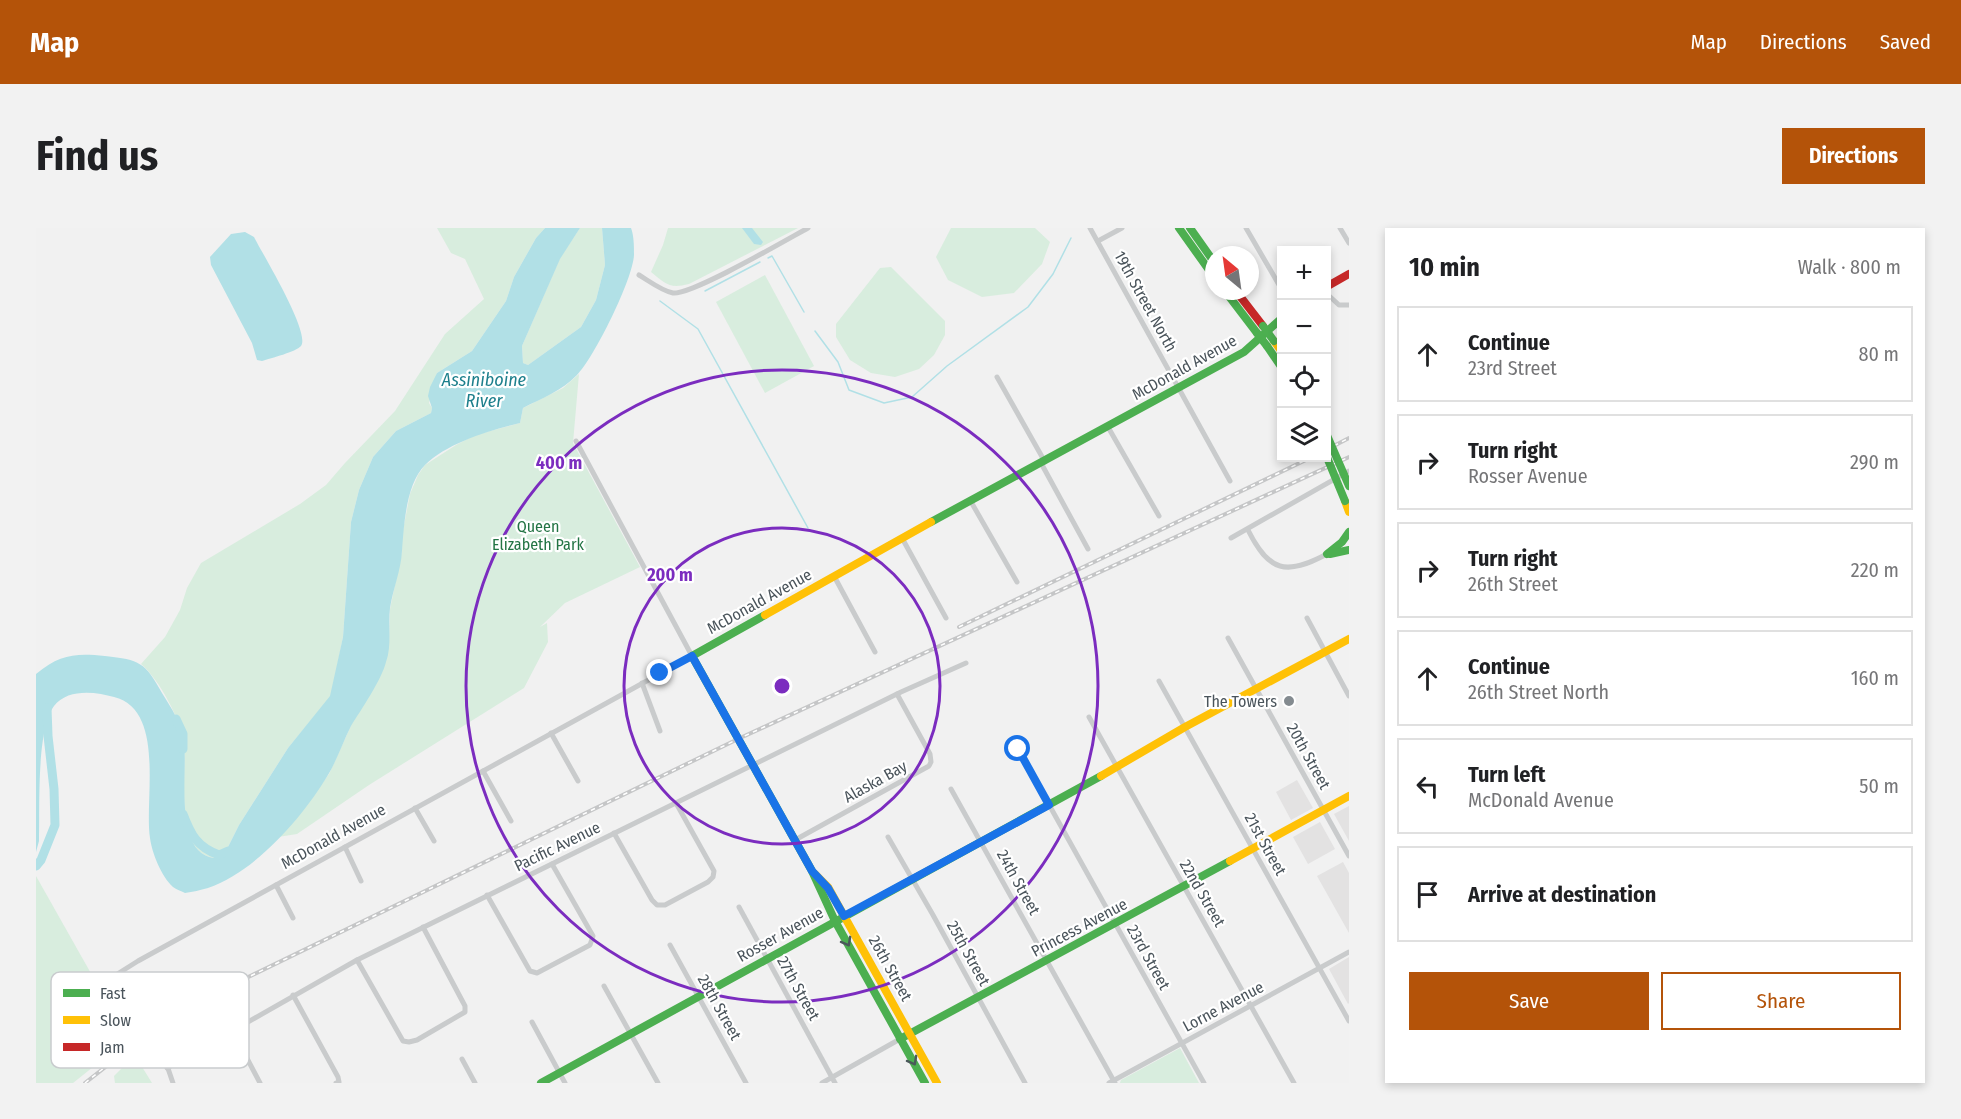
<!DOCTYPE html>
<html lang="en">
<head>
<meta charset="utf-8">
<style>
	body { margin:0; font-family:"Fira Sans Condensed",sans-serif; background:#f2f2f2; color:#202124 }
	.controls { position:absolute; right:18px; top:18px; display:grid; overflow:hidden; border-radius:0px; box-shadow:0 3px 9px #0003 }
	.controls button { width:54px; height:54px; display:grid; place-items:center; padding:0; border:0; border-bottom:2px solid #e0e0e0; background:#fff; color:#202124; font:30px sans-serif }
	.compass { position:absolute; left:1169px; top:18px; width:54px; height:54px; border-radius:50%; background:#fff; box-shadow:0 3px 9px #0003; rotate:331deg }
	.stop { position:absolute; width:18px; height:18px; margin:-14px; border:4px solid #1a73e8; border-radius:50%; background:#fff }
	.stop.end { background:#1a73e8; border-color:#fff; box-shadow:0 2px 6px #0008 }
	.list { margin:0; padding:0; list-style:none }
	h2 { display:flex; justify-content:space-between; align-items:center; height:78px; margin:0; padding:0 24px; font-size:26px }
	h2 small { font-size:20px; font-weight:400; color:#757577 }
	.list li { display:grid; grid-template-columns:39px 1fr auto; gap:18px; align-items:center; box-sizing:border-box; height:96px; margin:0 12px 12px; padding:0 12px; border:2px solid #e0e0e0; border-radius:0px }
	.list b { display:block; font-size:22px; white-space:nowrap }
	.list p { margin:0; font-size:20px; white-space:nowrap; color:#757577 }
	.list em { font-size:20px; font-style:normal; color:#757577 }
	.actions { display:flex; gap:12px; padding:18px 24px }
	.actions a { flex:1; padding:14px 0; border:2px solid #b45309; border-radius:0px; text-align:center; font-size:21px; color:#b45309 }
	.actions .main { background:#b45309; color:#fff }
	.icon { flex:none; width:33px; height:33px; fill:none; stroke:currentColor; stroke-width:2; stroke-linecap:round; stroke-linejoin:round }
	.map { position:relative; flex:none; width:1313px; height:855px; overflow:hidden; border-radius:0px }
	header { display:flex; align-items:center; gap:36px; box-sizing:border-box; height:84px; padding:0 30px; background:#b45309; color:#fff }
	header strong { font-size:28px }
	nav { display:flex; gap:33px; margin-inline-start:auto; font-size:21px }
	.intro { display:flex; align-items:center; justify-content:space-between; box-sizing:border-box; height:144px; padding:0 36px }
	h1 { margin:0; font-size:42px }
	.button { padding:15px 27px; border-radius:0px; background:#b45309; color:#fff; font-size:21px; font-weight:700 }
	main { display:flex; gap:36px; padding:0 36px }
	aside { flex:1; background:#fff; border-radius:0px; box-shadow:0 3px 9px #0003 }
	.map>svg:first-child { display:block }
	.education { fill:#e3e2e2 }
	.green { fill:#d8edde }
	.water { fill:#b1e0e6 }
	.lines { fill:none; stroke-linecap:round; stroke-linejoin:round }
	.stream { stroke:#b1e0e6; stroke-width:1.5 }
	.river { stroke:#b1e0e6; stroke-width:9 }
	.street { stroke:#c9cbcc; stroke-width:5 }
	.fast { stroke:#4caf50; stroke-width:8 }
	.slow { stroke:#ffc107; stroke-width:8 }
	.jam { stroke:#c62828; stroke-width:8 }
	.rail-casing { stroke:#c5c6c7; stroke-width:4 }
	.rail { stroke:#fff; stroke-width:1.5; stroke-dasharray:4.5; stroke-linecap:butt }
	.fast-bridge { stroke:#4caf50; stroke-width:8 }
	.oneway { stroke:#4a595a }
	.route { stroke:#1a73e8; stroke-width:8 }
	.ring { fill:none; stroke:#7b2cbf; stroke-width:3 }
	.poi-dot { fill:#848b90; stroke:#fff; stroke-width:2 }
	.labels { text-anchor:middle; stroke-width:4.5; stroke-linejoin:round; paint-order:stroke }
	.street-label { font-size:16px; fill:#4a545b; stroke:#fff }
	.park-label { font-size:16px; fill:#237444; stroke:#fff }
	.poi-label { font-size:16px; fill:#4a545b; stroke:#fff; text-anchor:end }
	.water-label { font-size:18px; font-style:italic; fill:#1d7f8c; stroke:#fff }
	.key { fill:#fff; stroke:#c9ccce; stroke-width:1.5 }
	.key-label { font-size:16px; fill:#4a545b }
	.centre { fill:#7b2cbf; stroke:#fff; stroke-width:3 }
	.ring-label { font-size:18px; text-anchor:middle; font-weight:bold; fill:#7b2cbf; stroke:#fff; stroke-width:4.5; stroke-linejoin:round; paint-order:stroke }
</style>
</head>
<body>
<header>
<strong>Map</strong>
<nav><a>Map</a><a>Directions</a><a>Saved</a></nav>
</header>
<div class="intro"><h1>Find us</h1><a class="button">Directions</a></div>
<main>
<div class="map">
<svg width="1313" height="855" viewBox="0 0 1313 855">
	<rect width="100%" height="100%" fill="#f1f1f1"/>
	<g class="education">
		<path d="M1261,552L1277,580L1255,592L1240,564Z"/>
		<path d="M1313,578V613L1298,586Z"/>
		<path d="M1284,594L1299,621L1272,636L1257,609Z"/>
		<path d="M1307,634L1313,645V705L1281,648Z"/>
		<path d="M1313,729V775L1312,776L1293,741Z"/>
	</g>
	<g class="green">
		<path d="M401,0H509L500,10L478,49L470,73L436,123L401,145L393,175L396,180L395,185L360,203L337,229L323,262L315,294L307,409L295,468L252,520L203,597L192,619L178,630C137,624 151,546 148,516C145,492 123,451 105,436L129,409L144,382L151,360L165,335L264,276L290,257L309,235L359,183L409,106L448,71L429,31L415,25Z"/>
		<path d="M544,0H566L569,37L560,72L545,99L492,137L487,135L486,118L524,30Z"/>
		<path d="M632,0H762L653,56C633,61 630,56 615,44L627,17Z"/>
		<path d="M915,0H999L1014,14L1006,36L978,65L946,69L912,52L900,29Z"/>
		<path d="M855,39L909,93V107L898,127L883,141L859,149L835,145L814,132L800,109V96L844,40Z"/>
		<path d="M729,47L778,138L729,165L680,74Z"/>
		<path d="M543,146L537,215L604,339L529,375L504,399L511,395L512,414L488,460L333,557L261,606L242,609L265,584L293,546L353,414L354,381L366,323V307L374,266L382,247L389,237L420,217L439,207L484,195L487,180L527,160Z"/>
		<path d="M0,648L92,811L37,855H0Z"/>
		<path d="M1144,820L1163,855H1084L1085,852Z"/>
		<path d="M95,831L103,834L116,855H79L78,848Z"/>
	</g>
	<g class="water">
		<path d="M509,0H544L524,31L486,118L487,135L492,137L545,99L560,72L569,37L566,0H595C598,8 598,18 598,27C597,51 558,130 541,147C526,163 506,170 487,180L484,195C455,202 411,215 389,237C370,256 368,297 366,323C365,342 357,361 354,380C352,398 356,417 350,434C346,451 325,482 315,498C307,514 301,532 292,547C267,589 219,644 172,660C164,662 157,664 149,665C146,663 141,662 137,659C125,648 116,625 114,610C108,572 130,482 78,469C60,464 32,460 18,478C0,502 4,581 3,613L0,624V446C24,426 40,425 69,428C104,432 109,434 126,465C136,481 146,496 148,515C152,545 137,624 178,630L192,619L203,597L252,520L294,468L307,409L315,294L323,262L337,229L360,203L395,185L396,180L392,168L394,159L401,145L436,123L470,73L478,49L500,10Z"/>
		<path d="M706,0H716L727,14L725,17L718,16Z"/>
		<path d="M209,4L218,9C226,25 275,105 265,118C260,124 235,130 226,133L221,132L216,115L175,37L174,29L195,6Z"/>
	</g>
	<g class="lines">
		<g class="stream">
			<path d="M732,30L736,28L768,84"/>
			<path d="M669,63L724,34"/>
			<path d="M624,73L662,101L772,300"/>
			<path d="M779,103L802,134L813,162L848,175L876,169L911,138L992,79L1017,46L1035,10"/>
		</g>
		<g class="river">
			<path d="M140,491L147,506V521"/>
			<path d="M147,586C155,607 161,619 183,627L192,623"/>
			<path d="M0,638L5,632L19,597L18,561L12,508L11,480"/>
		</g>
		<g class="street">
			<path d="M1054,0L1194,253"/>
			<path d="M1210,0L1246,62"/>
			<path d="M1304,0L1313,15"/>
			<path d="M1062,13L1086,0"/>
			<path d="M603,47C613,53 626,63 637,65C656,67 750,12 772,0"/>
			<path d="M1290,65L1303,77H1313"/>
			<path d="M961,149L1009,234"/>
			<path d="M1072,199L1123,288"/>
			<path d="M1005,235L1052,321"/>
			<path d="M934,272L981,354"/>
			<path d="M1212,302C1233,344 1250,348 1291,326"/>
			<path d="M866,310L910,390"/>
			<path d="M1195,310L1313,243"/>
			<path d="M798,348L839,424"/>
			<path d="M1271,390L1313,468"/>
			<path d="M1192,410L1313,628"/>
			<path d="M1123,453L1313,793"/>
			<path d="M606,455L624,503"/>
			<path d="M1053,489L1258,855"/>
			<path d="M515,505L542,553"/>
			<path d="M982,521L1168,855"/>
			<path d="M447,543L475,593"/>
			<path d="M915,561L1079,855"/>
			<path d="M379,580L398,613"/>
			<path d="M578,605L616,672L621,677H629L672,654L677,649L678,643L640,575"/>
			<path d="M852,609L897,687L989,855"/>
			<path d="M759,612L893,538L895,534L894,526L861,466"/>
			<path d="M309,619L325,653"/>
			<path d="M240,657L257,690"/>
			<path d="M451,667L494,743L501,745L554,717L557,708L516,636"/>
			<path d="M703,679L799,855"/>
			<path d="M634,717L710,855"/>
			<path d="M321,732L367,813L373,814L381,812L429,784V778L387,699"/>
			<path d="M568,758L622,855"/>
			<path d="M257,767L302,849L303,854L300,855"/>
			<path d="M496,794L529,855"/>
			<path d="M196,802L224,855"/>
			<path d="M426,831L439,855"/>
			<path d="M131,840L321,732L865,464L930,435"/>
			<path d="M137,855L125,820L89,772L75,750L102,733L656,428L540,213"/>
			<path d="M786,855L864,811"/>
			<path d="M1073,855L1313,724"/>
		</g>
		<g class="fast">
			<path d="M1143,0L1178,49"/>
			<path d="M1154,0L1178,34"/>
			<path d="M1189,63L1221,105"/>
			<path d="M1231,118L1246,140"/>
			<path d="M895,294L1208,124L1246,90"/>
			<path d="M1291,326L1306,314L1313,304"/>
			<path d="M1294,326L1313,322"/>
			<path d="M729,387L656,428L776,643L799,693L889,855"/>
			<path d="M864,811L1194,633"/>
			<path d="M505,855L1065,548"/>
		</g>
		<g class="slow">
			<path d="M1238,113L1246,124"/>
			<path d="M1309,273L1313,284"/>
			<path d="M729,387L895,294"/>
			<path d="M1065,548L1149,499L1313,411"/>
			<path d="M1194,633L1313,568"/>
			<path d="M779,646L792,659L901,855"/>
		</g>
		<g class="jam">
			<path d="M1290,59L1313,46"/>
			<path d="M1200,63L1227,98"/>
		</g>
		<defs>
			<g id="rail">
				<path d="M1290,222L1313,210"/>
				<path d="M923,399L1274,230"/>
				<path d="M49,855C96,817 145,784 198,756L702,511L1313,229"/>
			</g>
		</defs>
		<use href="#rail" class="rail-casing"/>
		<use href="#rail" class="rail"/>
		<g class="fast-bridge">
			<path d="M1227,98L1238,113"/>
			<path d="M1221,105L1231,118"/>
			<path d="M1290,205L1313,258"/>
			<path d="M1290,227L1309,273"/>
		</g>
	</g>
	<defs><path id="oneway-chevron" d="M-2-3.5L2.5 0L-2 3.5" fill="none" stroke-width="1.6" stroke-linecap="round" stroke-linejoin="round" transform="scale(1.5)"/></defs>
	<g class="oneway">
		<use href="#oneway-chevron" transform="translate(811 714) rotate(61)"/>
		<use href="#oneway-chevron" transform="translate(877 833) rotate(61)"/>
	</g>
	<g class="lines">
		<path class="route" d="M624,445L656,428L776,643L792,660L808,688L1013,577L982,521"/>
	</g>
	<g class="ring">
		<circle cx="746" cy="458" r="158"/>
		<circle cx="746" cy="458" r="316"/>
	</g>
	<circle class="poi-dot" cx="1253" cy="473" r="6"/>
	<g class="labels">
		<g class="street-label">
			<text transform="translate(1110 73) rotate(61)" y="6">19th Street North</text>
			<text transform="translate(1148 139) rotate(-29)" y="6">McDonald Avenue</text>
			<text transform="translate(723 373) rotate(-29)" y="6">McDonald Avenue</text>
			<text transform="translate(1273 528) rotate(61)" y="6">20th Street</text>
			<text transform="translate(839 553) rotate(-29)" y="6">Alaska Bay</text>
			<text transform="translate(297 608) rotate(-29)" y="6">McDonald Avenue</text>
			<text transform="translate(1230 616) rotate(61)" y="6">21st Street</text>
			<text transform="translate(521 618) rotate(-26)" y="6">Pacific Avenue</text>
			<text transform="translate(983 654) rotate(61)" y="6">24th Street</text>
			<text transform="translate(1167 665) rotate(60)" y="6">22nd Street</text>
			<text transform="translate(1043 699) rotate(-28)" y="6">Princess Avenue</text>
			<text transform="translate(744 706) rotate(-29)" y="6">Rosser Avenue</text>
			<text transform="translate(933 725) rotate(61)" y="6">25th Street</text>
			<text transform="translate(1113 729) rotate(61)" y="6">23rd Street</text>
			<text transform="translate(855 740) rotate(61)" y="6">26th Street</text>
			<text transform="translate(763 760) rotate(61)" y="6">27th Street</text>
			<text transform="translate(1187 778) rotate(-28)" y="6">Lorne Avenue</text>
			<text transform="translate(684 779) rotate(61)" y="6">28th Street</text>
		</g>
		<g class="park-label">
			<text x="502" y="304">Queen<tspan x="502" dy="18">Elizabeth Park</tspan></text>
		</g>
		<g class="poi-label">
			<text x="1241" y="479">The Towers</text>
		</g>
		<g class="water-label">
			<text x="448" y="158">Assiniboine<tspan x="448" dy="21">River</tspan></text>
		</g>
	</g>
	<rect x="15" y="744" width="198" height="96" rx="9" class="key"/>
	<rect x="27" y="761" width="27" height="8" fill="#4caf50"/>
	<rect x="27" y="788" width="27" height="8" fill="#ffc107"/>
	<rect x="27" y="815" width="27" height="8" fill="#c62828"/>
	<g class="key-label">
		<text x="64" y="771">Fast</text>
		<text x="64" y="798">Slow</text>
		<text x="64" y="825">Jam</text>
	</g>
	<circle cx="746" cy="458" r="9" class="centre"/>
	<g class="ring-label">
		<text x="523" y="241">400 m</text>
		<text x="634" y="353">200 m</text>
	</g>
</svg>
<div class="controls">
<button>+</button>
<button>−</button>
<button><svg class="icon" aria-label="locate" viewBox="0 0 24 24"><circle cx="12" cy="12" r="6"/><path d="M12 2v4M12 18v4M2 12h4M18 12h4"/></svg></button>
<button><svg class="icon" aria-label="layers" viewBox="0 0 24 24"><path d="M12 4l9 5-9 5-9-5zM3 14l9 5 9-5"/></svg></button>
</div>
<svg class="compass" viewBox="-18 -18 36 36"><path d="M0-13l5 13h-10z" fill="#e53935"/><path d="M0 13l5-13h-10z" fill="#757577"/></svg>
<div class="stop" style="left:982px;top:521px"></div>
<div class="stop end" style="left:624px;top:445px"></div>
</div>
<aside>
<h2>10 min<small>Walk · 800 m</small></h2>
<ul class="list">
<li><svg class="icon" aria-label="ahead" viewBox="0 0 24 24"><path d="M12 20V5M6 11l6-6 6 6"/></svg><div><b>Continue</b><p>23rd Street</p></div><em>80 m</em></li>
<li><svg class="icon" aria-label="right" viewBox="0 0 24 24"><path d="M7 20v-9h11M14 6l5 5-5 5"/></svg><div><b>Turn right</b><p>Rosser Avenue</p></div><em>290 m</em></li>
<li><svg class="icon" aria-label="right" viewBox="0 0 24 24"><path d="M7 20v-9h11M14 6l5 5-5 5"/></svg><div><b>Turn right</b><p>26th Street</p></div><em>220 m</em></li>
<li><svg class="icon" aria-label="ahead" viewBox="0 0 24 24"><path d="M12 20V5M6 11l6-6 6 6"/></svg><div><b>Continue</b><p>26th Street North</p></div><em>160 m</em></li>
<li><svg class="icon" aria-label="left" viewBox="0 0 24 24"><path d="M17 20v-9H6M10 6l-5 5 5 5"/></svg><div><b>Turn left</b><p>McDonald Avenue</p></div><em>50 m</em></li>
<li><svg class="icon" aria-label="arrive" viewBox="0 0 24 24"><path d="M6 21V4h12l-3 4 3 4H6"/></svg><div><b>Arrive at destination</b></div></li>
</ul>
<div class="actions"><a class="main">Save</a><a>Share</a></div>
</aside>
</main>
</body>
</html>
